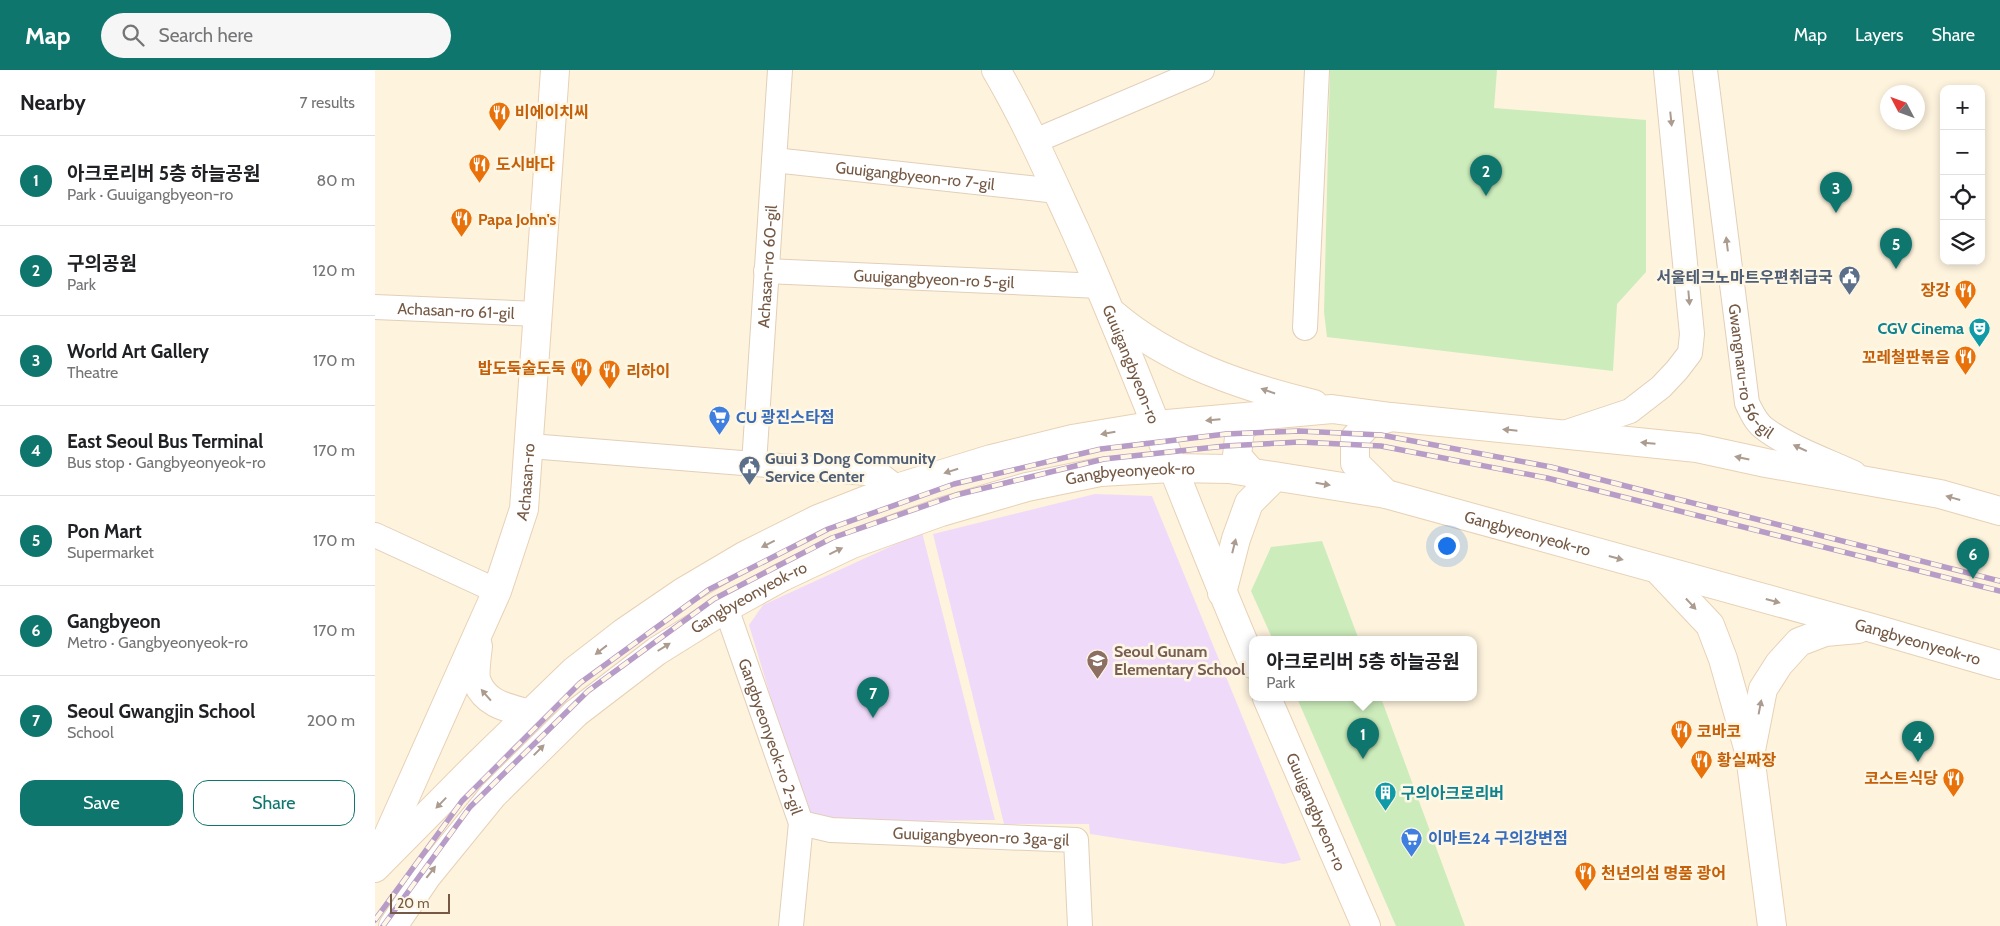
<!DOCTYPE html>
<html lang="en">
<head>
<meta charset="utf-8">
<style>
	body { margin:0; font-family:Cabin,"Noto Sans KR",sans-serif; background:#f6f6f6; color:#202124 }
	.controls { position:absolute; right:15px; top:15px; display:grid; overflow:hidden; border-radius:10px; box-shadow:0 2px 8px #0003 }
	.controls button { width:45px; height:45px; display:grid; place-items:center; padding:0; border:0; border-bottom:1px solid #e0e0e0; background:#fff; color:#202124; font:25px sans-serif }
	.compass { position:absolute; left:1505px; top:15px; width:45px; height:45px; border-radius:50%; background:#fff; box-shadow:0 2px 8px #0003; rotate:311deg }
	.scale { position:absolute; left:15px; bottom:12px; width:60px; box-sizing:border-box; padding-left:5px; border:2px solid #755944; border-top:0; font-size:14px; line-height:18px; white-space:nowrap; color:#755944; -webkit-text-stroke:4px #fff7e5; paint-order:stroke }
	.you { position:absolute; left:1071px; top:475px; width:18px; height:18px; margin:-12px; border:4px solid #fff; border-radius:50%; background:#1a73e8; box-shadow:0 0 0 8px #1a73e833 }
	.badge { display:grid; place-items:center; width:32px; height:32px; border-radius:50%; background:#0f766e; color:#fff; font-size:16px; font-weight:700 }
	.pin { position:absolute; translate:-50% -41px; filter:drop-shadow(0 1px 2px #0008) }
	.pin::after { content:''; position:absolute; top:26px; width:18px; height:15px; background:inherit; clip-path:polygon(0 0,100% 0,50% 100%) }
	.popup { position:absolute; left:874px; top:566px; width:228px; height:65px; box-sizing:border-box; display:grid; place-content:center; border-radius:10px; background:#fff; filter:drop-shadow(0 1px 4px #0005); font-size:16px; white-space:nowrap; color:#757577 }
	.popup b { font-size:19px; color:#202124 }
	.popup::after { content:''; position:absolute; left:50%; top:100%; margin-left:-10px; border:10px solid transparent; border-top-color:#fff }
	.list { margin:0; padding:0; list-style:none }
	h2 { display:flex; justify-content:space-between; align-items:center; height:65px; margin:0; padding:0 20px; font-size:21px }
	h2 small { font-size:16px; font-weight:400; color:#757577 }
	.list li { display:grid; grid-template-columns:32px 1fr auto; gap:15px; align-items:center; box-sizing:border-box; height:90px; padding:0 20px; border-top:1px solid #e0e0e0 }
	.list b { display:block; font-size:19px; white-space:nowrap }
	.list p { margin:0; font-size:16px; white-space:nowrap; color:#757577 }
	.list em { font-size:16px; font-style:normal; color:#757577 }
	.actions { display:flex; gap:10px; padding:15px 20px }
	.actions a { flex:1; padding:11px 0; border:1px solid #0f766e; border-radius:15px; text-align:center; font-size:18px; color:#0f766e }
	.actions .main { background:#0f766e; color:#fff }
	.icon { flex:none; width:28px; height:28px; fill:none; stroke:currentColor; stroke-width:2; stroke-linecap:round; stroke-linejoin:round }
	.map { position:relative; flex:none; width:1625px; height:856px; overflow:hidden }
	header { display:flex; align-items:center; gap:30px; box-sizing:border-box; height:70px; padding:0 25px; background:#0f766e; color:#fff }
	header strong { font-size:24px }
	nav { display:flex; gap:28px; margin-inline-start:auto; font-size:18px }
	.search { width:350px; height:45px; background:#f6f6f6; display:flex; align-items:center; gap:12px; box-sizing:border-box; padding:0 18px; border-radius:28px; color:#757577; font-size:19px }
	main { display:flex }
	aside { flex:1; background:#fff }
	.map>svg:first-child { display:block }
	.education { fill:#f0dafa }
	.green { fill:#ccecbb }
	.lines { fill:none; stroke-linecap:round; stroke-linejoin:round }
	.street-casing { stroke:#e2cfb9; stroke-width:26 }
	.secondary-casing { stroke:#e8d1b6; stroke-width:30 }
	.street { stroke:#fff; stroke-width:24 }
	.secondary { stroke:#fff; stroke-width:28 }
	.rail-casing { stroke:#b69cc7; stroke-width:5.5 }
	.rail { stroke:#fff7e5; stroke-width:4; stroke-dasharray:11; stroke-linecap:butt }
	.oneway { fill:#ac9b8f }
	.labels { text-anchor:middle; stroke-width:5; stroke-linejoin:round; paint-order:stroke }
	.food-label { font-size:16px; font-weight:bold; fill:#c56008; stroke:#fff7e5; text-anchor:start }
	.street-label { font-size:16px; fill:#755944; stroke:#fff7e5 }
	.service-label { font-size:16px; font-weight:bold; fill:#4e5e75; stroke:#fff7e5; text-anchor:end }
	.culture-label { font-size:16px; font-weight:bold; fill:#0d838f; stroke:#fff7e5; text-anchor:end }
	.shop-label { font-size:16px; font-weight:bold; fill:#366cbe; stroke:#fff7e5; text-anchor:start }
	.education-label { font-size:16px; font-weight:bold; fill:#785e54; stroke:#fff7e5; text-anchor:start }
</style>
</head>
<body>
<header>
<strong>Map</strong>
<div class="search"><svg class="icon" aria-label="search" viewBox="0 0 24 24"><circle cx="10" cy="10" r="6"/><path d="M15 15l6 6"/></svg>Search here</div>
<nav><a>Map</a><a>Layers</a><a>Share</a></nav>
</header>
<main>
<aside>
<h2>Nearby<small>7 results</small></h2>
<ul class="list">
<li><span class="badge">1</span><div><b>아크로리버 5층 하늘공원</b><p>Park · Guuigangbyeon-ro</p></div><em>80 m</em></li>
<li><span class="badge">2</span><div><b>구의공원</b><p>Park</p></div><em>120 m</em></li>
<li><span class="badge">3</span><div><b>World Art Gallery</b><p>Theatre</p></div><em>170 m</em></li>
<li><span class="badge">4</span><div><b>East Seoul Bus Terminal</b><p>Bus stop · Gangbyeonyeok-ro</p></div><em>170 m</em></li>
<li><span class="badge">5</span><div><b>Pon Mart</b><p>Supermarket</p></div><em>170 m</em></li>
<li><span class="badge">6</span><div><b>Gangbyeon</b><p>Metro · Gangbyeonyeok-ro</p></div><em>170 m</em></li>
<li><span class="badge">7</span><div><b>Seoul Gwangjin School</b><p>School</p></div><em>200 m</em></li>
</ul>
<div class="actions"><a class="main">Save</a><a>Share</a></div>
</aside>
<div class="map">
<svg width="1625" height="856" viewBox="0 0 1625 856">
	<rect width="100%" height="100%" fill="#fef3dd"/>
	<g class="education">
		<path d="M720,424L777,426L926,790L909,794L715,764L714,754H629L558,464Z"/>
		<path d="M547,462L620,750L445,752L430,741L374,555L388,535Z"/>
	</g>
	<g class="green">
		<path d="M955,0H1122L1119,38L1271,50V202L1242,234L1238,301L952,267L949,242Z"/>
		<path d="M947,471L984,570H898L876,521L896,477Z"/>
		<path d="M922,628H1006L1090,856H1021Z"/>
	</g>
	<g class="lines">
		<defs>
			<g id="street">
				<path id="s1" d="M1330,0L1372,333C1377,343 1381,353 1390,359C1412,376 1453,391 1479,403"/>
				<path d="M660,71L827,0"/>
				<path id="s2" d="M399,90L682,121"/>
				<path id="s3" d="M391,201L725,216"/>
				<path id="s4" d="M0,237L164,244"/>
				<path d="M930,258L942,0"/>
				<path d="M1186,364L1255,341L1286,317L1302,300L1315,283L1317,264L1291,0"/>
				<path d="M155,376L504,404L522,418"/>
				<path id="s5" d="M379,394L405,0"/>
				<path d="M0,465L122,521"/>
				<path id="s6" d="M351,538L426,753L416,856"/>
				<path id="s7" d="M426,753L456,760L701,770L705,856"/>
			</g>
			<g id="secondary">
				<path id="s8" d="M621,0C651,51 675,106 700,160C764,303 816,451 878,594"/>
				<path d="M738,244C794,292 868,317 939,334"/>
				<path d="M877,403L862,386L865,358L886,345"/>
				<path d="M1011,424L980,393V368L992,355L1016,347"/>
				<path d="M1284,501L1335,555L1348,589L1375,685L1397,856"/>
				<path d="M847,523L861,469L874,433L900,407"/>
				<path d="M103,576C102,585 99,605 102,612C111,635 134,638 155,644"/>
				<path id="s9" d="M892,628L991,856"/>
				<path d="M1376,680L1388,619L1404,594L1424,572L1450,562L1483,559"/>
				<path id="s10" d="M3,788L122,521L149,439L180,0"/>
				<path d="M0,798L100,697L199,601L248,563L308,522L369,486L443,449L522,418L616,389L697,369L781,355L957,339L1016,347L1322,378L1391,393L1565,424L1625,441"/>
				<path id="s11" d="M18,856L52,806L118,725L201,643L282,581L351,538L407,507L477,474L566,442L652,417L725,402L797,398L854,399L1011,424L1497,558L1625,595"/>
			</g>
		</defs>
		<use href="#street" class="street-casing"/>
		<use href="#secondary" class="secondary-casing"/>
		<use href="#street" class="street"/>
		<use href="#secondary" class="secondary"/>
		<defs>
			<g id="rail">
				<path d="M0,850L87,731L205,613L333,520L453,459L579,414L726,379L851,364L924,361L1006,365L1176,397L1625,511"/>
				<path d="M8,856L95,737L213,621L339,529L457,468L581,425L729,389L850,376L925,372L1006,376L1172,408L1625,521"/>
			</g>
		</defs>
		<use href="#rail" class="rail-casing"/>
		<use href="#rail" class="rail"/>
	</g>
	<defs><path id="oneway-solid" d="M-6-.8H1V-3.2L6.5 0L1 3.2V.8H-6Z" transform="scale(1.25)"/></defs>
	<g class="oneway">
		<use href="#oneway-solid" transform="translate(1296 49) rotate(84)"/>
		<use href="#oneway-solid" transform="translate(1352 174) rotate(-97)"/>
		<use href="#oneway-solid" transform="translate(1314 228) rotate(85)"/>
		<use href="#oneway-solid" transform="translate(893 321) rotate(-161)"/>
		<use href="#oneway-solid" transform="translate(838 350) rotate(175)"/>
		<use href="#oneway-solid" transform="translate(1135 360) rotate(-174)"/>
		<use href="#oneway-solid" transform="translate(733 363) rotate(170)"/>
		<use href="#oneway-solid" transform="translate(1273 373) rotate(-175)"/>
		<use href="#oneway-solid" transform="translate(1425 378) rotate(-155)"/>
		<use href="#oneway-solid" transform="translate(1367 388) rotate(-168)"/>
		<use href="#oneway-solid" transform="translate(576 401) rotate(163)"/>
		<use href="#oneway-solid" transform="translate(948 414) rotate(9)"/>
		<use href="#oneway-solid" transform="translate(1578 428) rotate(-164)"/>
		<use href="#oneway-solid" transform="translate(393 474) rotate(153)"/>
		<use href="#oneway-solid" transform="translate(859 476) rotate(-76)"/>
		<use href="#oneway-solid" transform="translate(461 481) rotate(-26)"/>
		<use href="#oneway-solid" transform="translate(1241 488) rotate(15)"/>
		<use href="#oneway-solid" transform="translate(1398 531) rotate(15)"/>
		<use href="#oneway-solid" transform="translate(1316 534) rotate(47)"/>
		<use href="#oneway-solid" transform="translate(289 577) rotate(-32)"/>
		<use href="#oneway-solid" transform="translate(226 580) rotate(142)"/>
		<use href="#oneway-solid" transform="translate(111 625) rotate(-131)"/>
		<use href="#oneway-solid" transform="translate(1385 637) rotate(-79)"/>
		<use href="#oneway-solid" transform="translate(164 680) rotate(-45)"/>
		<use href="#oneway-solid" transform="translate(66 733) rotate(134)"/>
		<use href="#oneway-solid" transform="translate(56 802) rotate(-52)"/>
	</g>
	<defs>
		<symbol id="restaurant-pin" viewBox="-11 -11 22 30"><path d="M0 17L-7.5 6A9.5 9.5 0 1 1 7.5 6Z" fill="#e8710a" stroke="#fff7e5"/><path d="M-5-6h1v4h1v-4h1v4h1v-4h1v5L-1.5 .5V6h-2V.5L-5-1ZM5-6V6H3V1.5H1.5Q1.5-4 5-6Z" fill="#fff"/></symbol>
		<symbol id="civic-pin" viewBox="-11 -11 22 30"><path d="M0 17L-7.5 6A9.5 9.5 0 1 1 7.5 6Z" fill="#5c6f8a" stroke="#fff7e5"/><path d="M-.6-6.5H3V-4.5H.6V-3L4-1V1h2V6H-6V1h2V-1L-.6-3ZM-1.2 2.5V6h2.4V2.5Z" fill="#fff"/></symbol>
		<symbol id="theatre-pin" viewBox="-11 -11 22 30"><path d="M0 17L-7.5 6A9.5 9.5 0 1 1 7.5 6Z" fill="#0f9aa8" stroke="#fff7e5"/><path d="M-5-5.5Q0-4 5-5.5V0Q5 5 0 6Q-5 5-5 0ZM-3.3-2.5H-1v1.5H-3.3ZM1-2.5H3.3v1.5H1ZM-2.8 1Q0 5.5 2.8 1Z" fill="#fff"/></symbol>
		<symbol id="supermarket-pin" viewBox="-11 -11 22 30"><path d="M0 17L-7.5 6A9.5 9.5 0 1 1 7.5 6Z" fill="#3f7fe0" stroke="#fff7e5"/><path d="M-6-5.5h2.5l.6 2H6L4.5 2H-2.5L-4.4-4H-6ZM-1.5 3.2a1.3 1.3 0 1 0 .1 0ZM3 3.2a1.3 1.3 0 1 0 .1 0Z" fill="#fff"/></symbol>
		<symbol id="school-pin" viewBox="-11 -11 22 30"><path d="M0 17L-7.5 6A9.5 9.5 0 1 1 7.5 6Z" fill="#8d6e63" stroke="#fff7e5"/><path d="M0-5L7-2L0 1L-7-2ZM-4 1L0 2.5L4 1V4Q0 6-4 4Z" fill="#fff"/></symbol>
		<symbol id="building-pin" viewBox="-11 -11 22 30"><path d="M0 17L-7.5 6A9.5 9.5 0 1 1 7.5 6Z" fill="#0f9aa8" stroke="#fff7e5"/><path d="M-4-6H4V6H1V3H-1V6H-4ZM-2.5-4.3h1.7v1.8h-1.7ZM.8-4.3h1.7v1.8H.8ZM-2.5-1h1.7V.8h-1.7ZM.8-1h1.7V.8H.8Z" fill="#fff"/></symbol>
	</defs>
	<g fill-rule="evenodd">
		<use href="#restaurant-pin" x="112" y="30" width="25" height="34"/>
		<use href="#restaurant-pin" x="92" y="82" width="25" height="34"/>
		<use href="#restaurant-pin" x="74" y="136" width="25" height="34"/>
		<use href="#civic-pin" x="1462" y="194" width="25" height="34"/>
		<use href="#restaurant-pin" x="1578" y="208" width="25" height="34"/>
		<use href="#theatre-pin" x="1592" y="246" width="25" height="34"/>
		<use href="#restaurant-pin" x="1578" y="274" width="25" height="34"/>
		<use href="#restaurant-pin" x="194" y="286" width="25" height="34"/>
		<use href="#restaurant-pin" x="222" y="288" width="25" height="34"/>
		<use href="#supermarket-pin" x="332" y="334" width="25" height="34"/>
		<use href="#civic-pin" x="362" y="384" width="25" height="34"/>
		<use href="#school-pin" x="710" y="578" width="25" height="34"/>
		<use href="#restaurant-pin" x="1294" y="648" width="25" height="34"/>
		<use href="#restaurant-pin" x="1314" y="678" width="25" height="34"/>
		<use href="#restaurant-pin" x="1566" y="696" width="25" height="34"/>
		<use href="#building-pin" x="998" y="710" width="25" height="34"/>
		<use href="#supermarket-pin" x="1024" y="756" width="25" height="34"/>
		<use href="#restaurant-pin" x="1198" y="790" width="25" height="34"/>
	</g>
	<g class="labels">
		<g class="food-label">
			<text x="140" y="48">비에이치씨</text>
			<text x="121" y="100">도시바다</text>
			<text x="103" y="155">Papa John's</text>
			<text x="1575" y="226" text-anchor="end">장강</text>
			<text x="1575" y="293" text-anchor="end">꼬레철판볶음</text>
			<text x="191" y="304" text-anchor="end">밥도둑술도둑</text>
			<text x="251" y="307">리하이</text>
			<text x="1322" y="667">코바코</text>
			<text x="1342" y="696">황실짜장</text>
			<text x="1563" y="714" text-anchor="end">코스트식당</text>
			<text x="1226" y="809">천년의섬 명품 광어</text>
		</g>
		<g class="street-label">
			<text dy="6" stroke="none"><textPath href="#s2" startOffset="142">Guuigangbyeon-ro 7-gil</textPath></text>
			<text dy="6" stroke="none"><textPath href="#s5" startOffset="198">Achasan-ro 60-gil</textPath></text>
			<text dy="6" stroke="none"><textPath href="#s3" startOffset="168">Guuigangbyeon-ro 5-gil</textPath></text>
			<text dy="6" stroke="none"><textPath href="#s4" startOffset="81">Achasan-ro 61-gil</textPath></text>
			<text dy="6" stroke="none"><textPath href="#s8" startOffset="324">Guuigangbyeon-ro</textPath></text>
			<text dy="6" stroke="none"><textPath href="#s1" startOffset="306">Gwangnaru-ro 56-gil</textPath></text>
			<text dy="6" stroke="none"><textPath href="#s11" startOffset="895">Gangbyeonyeok-ro</textPath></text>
			<text dy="6" stroke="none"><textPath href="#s10" startOffset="406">Achasan-ro</textPath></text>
			<text dy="6" stroke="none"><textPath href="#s11" startOffset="1300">Gangbyeonyeok-ro</textPath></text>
			<text dy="6" stroke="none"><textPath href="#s11" startOffset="490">Gangbyeonyeok-ro</textPath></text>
			<text dy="6" stroke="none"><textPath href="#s11" startOffset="1705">Gangbyeonyeok-ro</textPath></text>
			<text dy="6" stroke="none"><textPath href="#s6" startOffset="136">Gangbyeonyeok-ro 2-gil</textPath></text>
			<text dy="6" stroke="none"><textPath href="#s9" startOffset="124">Guuigangbyeon-ro</textPath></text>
			<text dy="6" stroke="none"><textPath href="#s7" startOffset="181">Guuigangbyeon-ro 3ga-gil</textPath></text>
		</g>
		<g class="service-label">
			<text x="1458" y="213">서울테크노마트우편취급국</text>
			<text x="390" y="394" text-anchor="start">Guui 3 Dong Community<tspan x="390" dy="18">Service Center</tspan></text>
		</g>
		<g class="culture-label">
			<text x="1589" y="264">CGV Cinema</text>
			<text x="1026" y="729" text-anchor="start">구의아크로리버</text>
		</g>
		<g class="shop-label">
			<text x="361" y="353">CU 광진스타점</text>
			<text x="1053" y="774">이마트24 구의강변점</text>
		</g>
		<g class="education-label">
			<text x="739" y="587">Seoul Gunam<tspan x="739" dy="18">Elementary School</tspan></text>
		</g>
	</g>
</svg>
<div class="controls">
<button>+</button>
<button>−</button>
<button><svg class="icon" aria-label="locate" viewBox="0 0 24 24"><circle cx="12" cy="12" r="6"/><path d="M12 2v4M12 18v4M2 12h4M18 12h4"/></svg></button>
<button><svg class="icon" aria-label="layers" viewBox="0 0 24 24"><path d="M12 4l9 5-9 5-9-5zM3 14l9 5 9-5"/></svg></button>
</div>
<svg class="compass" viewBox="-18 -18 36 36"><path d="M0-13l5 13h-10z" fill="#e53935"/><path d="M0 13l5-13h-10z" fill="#757577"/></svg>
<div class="scale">20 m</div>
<div class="you"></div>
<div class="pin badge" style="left:988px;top:689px">1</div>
<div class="popup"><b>아크로리버 5층 하늘공원</b>Park</div>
<div class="pin badge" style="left:1111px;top:126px">2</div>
<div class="pin badge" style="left:1461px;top:143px">3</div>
<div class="pin badge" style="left:1543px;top:692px">4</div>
<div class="pin badge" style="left:1521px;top:199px">5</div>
<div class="pin badge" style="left:1598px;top:509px">6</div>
<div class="pin badge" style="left:498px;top:648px">7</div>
</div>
</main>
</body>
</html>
